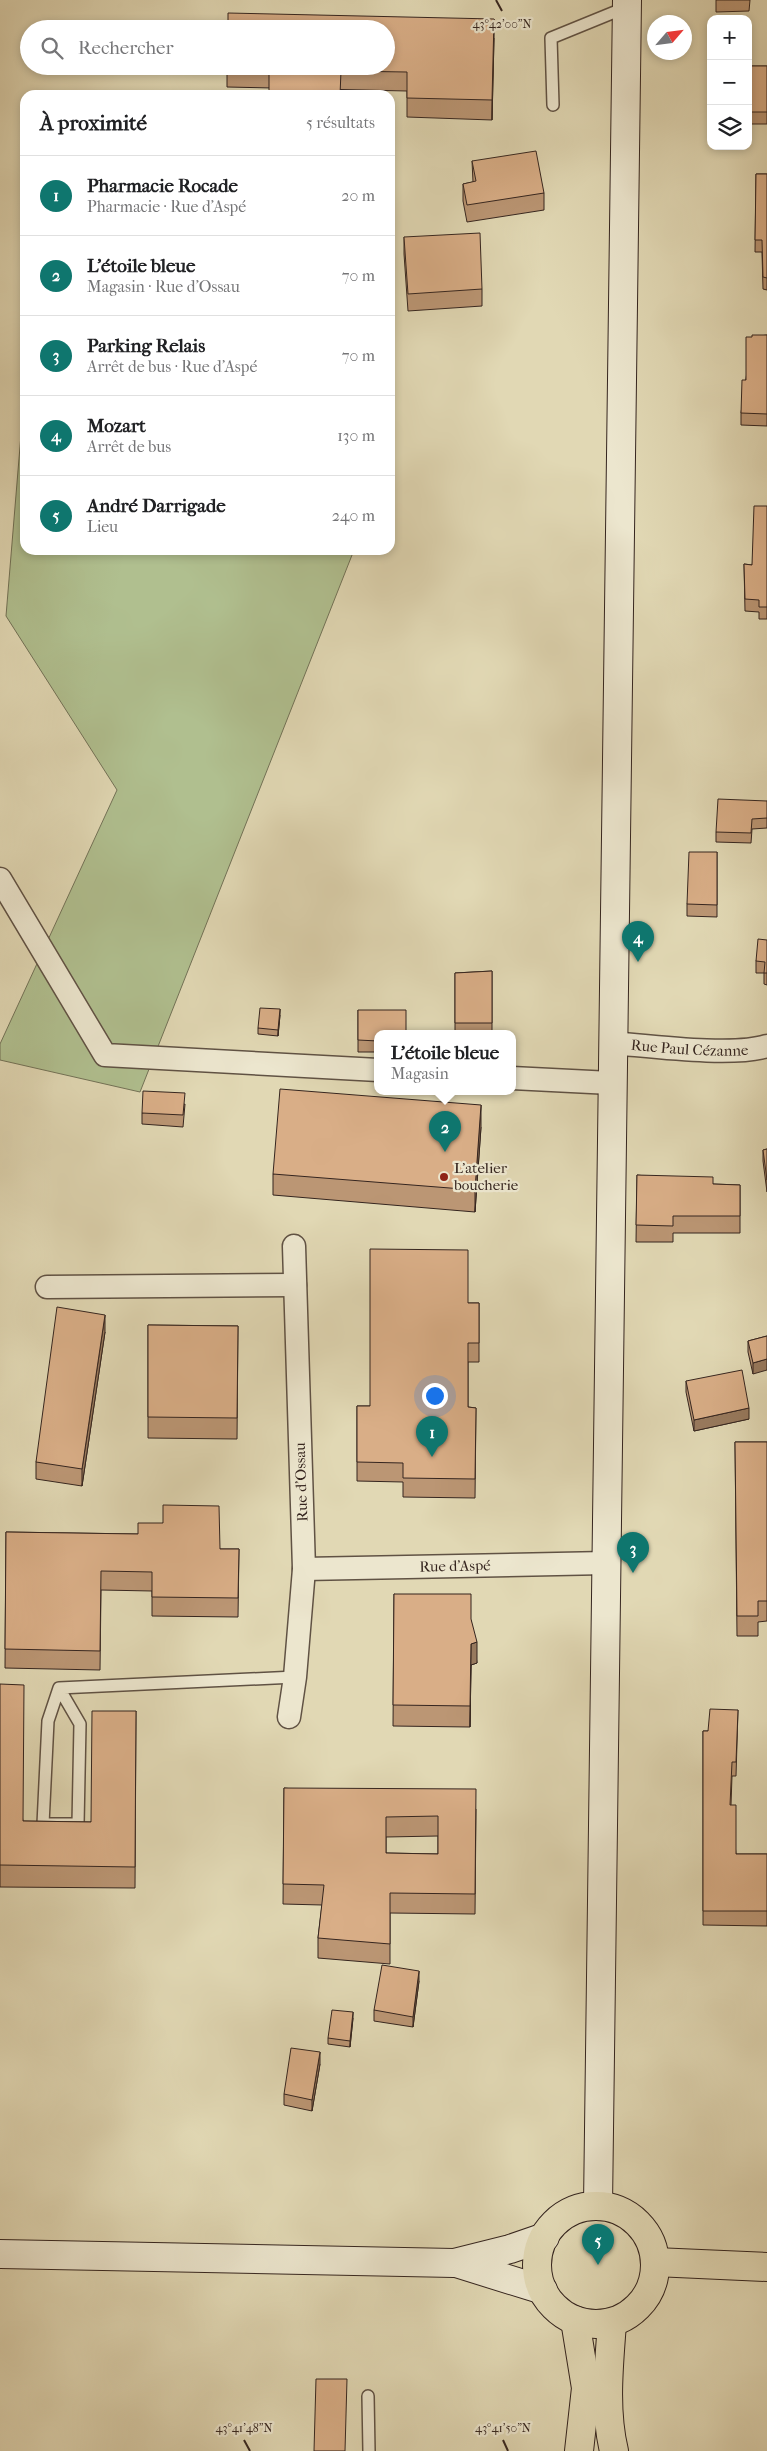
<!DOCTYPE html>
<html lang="fr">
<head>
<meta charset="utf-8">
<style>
	body { margin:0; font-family:"IM FELL French Canon",serif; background:#f6f6f6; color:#202124 }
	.controls { position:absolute; right:15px; top:15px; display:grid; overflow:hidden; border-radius:10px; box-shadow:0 2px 8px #0003 }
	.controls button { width:45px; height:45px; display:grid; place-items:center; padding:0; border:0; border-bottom:1px solid #e0e0e0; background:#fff; color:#202124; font:25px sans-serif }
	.compass { position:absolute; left:647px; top:15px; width:45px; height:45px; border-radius:50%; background:#fff; box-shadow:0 2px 8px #0003; rotate:62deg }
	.you { position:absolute; left:434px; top:1395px; width:18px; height:18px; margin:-12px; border:4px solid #fff; border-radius:50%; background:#1a73e8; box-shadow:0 0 0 8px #1a73e833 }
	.badge { display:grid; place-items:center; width:32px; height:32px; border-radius:50%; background:#0f766e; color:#fff; font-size:16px; font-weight:700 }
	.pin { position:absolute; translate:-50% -41px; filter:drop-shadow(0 1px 2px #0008) }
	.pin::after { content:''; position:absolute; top:26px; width:18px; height:15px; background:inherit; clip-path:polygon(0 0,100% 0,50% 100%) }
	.popup { position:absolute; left:374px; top:1030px; width:142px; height:65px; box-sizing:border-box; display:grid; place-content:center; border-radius:10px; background:#fff; filter:drop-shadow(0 1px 4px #0005); font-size:16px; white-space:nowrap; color:#757577 }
	.popup b { font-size:19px; color:#202124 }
	.popup::after { content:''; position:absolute; left:50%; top:100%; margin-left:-10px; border:10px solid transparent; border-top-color:#fff }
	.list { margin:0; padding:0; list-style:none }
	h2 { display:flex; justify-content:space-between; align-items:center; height:65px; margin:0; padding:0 20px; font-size:21px }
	h2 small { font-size:16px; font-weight:400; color:#757577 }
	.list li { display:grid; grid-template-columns:32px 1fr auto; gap:15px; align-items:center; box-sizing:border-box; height:80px; padding:0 20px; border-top:1px solid #e0e0e0 }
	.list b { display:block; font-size:19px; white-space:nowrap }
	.list p { margin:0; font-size:16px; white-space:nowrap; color:#757577 }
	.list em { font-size:16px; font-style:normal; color:#757577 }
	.icon { flex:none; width:28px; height:28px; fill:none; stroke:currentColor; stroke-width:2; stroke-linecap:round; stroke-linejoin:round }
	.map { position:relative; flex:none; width:767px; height:2451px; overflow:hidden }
	.search { position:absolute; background:#fff; box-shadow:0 2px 8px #0003; left:20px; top:20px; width:375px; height:55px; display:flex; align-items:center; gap:12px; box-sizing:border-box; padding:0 18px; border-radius:28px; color:#757577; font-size:19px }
	.panel { position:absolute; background:#fff; box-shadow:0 2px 8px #0003; left:20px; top:90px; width:375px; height:465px; border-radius:15px }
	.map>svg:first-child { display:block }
	.green { fill:#b0bf8f; stroke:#727257 }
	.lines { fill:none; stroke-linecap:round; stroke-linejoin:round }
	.lane-casing { stroke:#605244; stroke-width:14 }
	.street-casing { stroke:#605244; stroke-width:25 }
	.secondary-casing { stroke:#35251f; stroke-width:30 }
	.primary-casing { stroke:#35251f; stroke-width:30 }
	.lane { stroke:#ece6ce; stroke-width:11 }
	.street { stroke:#ece6ce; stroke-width:22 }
	.secondary { stroke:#ece6ce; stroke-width:28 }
	.primary { stroke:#e1d8b4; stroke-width:28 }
	.wall { fill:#bb9674; stroke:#35251f; fill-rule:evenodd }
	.shaded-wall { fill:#987a5e; stroke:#35251f }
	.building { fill:#d9ae87; stroke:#35251f; fill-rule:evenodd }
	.ticks { fill:none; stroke:#35251f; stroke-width:2 }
	.poi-dot { fill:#8f2418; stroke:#ece6ce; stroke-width:2 }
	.labels { text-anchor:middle; stroke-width:4.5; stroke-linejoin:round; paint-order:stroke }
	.street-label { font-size:15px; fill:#35251f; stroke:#ece6ce }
	.poi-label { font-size:15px; fill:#35251f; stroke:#ece6ce; text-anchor:start }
	.ticks-label { font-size:12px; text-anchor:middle; fill:#35251f; stroke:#ece6ce; stroke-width:4.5; stroke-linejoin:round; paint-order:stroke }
</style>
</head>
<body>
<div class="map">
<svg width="767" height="2451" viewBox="0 0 767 2451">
	<rect width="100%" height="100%" fill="#e1d8b4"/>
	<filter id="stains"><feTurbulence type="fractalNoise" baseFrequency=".004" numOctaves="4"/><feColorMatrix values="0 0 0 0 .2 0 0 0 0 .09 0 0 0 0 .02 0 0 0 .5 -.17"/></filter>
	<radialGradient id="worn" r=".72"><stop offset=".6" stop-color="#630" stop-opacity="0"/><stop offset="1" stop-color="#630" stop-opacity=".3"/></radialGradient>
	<path class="green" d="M25,386V550H354L140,1092L0,1060V1044L117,790L6,616Z"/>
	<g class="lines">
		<defs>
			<g id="lane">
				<path d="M553,105L551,38L627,7"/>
				<path d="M59,1688L80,1724L78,1824H43L48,1721L59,1688L295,1677"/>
				<path d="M368,2396L369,2451"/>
			</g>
			<g id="street">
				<path d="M0,879L105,1055L378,1070"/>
				<path id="s1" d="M612,1043C650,1046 733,1057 767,1046"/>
				<path d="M512,1078L611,1083"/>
				<path d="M47,1287L295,1285"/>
				<path id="s2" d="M304,1569L606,1563"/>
				<path d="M289,1717L295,1677L304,1569L294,1246"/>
			</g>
			<g id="secondary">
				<path d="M598,2206L627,0"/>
				<path d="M0,2254L454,2263L510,2249L545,2237"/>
				<path d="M456,2263L543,2290"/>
			</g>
			<g id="primary">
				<circle cx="596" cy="2265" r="59"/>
				<path d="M655,2262L767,2267"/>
				<path d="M575,2320L586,2388L579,2451"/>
				<path d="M612,2323C609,2365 604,2409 614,2451"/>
			</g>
		</defs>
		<use href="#lane" class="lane-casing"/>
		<use href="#street" class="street-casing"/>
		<use href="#secondary" class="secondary-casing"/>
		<use href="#primary" class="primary-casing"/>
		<use href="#lane" class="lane"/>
		<use href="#street" class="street"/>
		<use href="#secondary" class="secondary"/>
		<use href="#primary" class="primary"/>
	</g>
	<g class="wall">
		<path d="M716,0H750L749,11L716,12Z"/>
		<path d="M494,38L492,120L407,117V91L227,87V66Z"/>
		<rect x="748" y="66" width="19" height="58"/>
		<path d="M472,161L544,193V210L467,222L463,201V184L473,182Z"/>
		<path d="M756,174H767V290L763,289L762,252H755Z"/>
		<path d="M404,237L482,289V306L408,311L404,254Z"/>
		<path d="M767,335V426L741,425V413L752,337Z"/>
		<path d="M767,506V619H759V612L745,611L744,564L752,565Z"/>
		<path d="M767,801V828L752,829L751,843L716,842V832Z"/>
		<path d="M717,852V917L687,916V904Z"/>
		<path d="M767,940V985L764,984V973H756V961Z"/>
		<path d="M492,971V1033H455V973Z"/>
		<path d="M358,1010L378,1033V1052H358Z"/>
		<path d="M280,1015L278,1036L258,1034V1028Z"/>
		<path d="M185,1104L183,1127L142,1124V1113Z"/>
		<path d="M481,1127L475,1212L273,1195V1174Z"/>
		<path d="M767,1149V1192L763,1161V1150Z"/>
		<path d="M637,1175L713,1184L740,1185V1233H673V1242H636Z"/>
		<path d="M468,1303H479V1362H468V1407L476,1408L475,1498L403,1497V1482L357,1481V1406H370Z"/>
		<path d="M148,1325L238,1326L237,1439L148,1438Z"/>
		<path d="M105,1332L82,1486L36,1479V1462Z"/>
		<path d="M767,1336L753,1374L748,1352V1341Z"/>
		<path d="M686,1381L749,1419L694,1431L686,1392Z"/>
		<path d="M735,1442H767V1621L758,1622V1636H737Z"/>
		<path d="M163,1523L220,1549H239L238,1617L152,1616V1591L101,1590L100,1670L5,1668L6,1532L138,1534Z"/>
		<path d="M394,1594L471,1620L477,1663L471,1665L470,1727L393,1726Z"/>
		<path d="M0,1684L23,1821L91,1822L136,1711L135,1888L0,1887Z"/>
		<path d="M738,1710L736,1776H732L731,1805L736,1854H767V1926L703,1925V1731H708Z"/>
		<path d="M284,1788L476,1809L475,1914L390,1913V1964L318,1958V1938L322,1905L283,1904ZM438,1836V1854L386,1853V1837Z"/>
		<path d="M419,1981L413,2027L374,2021V2010Z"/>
		<path d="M353,2018L350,2047L328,2044V2038Z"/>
		<path d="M320,2064L312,2111L284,2105V2094Z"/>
	</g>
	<g class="shaded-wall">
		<path d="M494,19V38L492,120V100Z"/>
		<path d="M280,1009V1015L278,1036V1030Z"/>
		<path d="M481,1105V1127L475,1212V1190Z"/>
		<path d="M105,1315V1332L82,1486V1469Z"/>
		<path d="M767,1359V1370L753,1374V1363Z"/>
		<path d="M749,1408V1419L694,1431V1420Z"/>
		<path d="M477,1642V1663L471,1665L470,1727L471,1644Z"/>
		<path d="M419,1971V1981L413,2027V2017Z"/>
		<path d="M353,2012V2018L350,2047V2041Z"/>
		<path d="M320,2052V2064L312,2111V2100Z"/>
	</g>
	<g class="building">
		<path d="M228,13L494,19L492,100L407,98V72L341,71L340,95H269V69L227,68V66H386V29H228Z"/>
		<rect x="748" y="66" width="19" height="46"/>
		<path d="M536,151L544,193L467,205L463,184L476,181L472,161Z"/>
		<path d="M756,174H767V278L763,277L762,240H755Z"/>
		<path d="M480,233L482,289L408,294L404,237Z"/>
		<path d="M752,335H767V414L741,413L742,380H746V337H752Z"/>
		<path d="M754,506H767V607H759V600L745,599L744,564L752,565Z"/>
		<path d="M718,799L767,801V818L752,819L751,833L716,832Z"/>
		<path d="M689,852H717V905L687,904Z"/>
		<path d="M758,939L767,940V973H764L765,962L756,961Z"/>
		<path d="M492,971V1023H455V973Z"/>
		<path d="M260,1008L280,1009L278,1030L258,1028Z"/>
		<path d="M358,1010H406V1033H378V1041L358,1040Z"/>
		<path d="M280,1089L481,1105L475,1190L273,1174Z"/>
		<path d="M143,1091L185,1093L183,1115L142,1113Z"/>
		<path d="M767,1149V1180L763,1150Z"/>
		<path d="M637,1175L713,1177V1184L740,1185V1216H673V1226L636,1225Z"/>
		<path d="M370,1249L468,1250V1303H479V1343H468V1407L476,1408L475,1479L403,1478V1463L357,1462V1406H370Z"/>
		<path d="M57,1307L105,1315L82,1469L36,1462Z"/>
		<path d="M148,1325L238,1326L237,1418L148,1417Z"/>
		<path d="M767,1336V1359L753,1363L748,1341Z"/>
		<path d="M742,1370L749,1408L694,1420L686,1381Z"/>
		<path d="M735,1442H767V1601H758V1616H737Z"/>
		<path d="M163,1505L219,1506L220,1549H239L238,1598L152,1597V1572L101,1571L100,1651L5,1649L6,1532L138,1534V1523H163Z"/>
		<path d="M394,1594H471V1619L477,1642L471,1644L470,1706L393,1705Z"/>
		<path d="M0,1684L24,1685L23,1821L91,1822L92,1711H136L135,1867L0,1865Z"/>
		<path d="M710,1709L738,1710L736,1762H732L730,1805H736V1854H767V1911H703V1731H708Z"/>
		<path d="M284,1788L476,1789L475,1894L390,1893V1944L318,1938L324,1885L283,1884ZM438,1816V1854L386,1853V1817Z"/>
		<path d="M382,1965L419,1971L413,2017L374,2010Z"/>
		<path d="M332,2010L353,2012L350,2041L328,2038Z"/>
		<path d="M291,2048L320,2052L312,2100L284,2094Z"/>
		<path d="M316,2379H347L345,2451H314Z"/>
	</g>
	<path class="ticks" d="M496,0L502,11M244,2440L250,2451M503,2440L508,2451"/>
	<circle class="poi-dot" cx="444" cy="1177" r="5"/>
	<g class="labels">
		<g class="street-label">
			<text dy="5" stroke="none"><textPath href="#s1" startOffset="78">Rue Paul Cézanne</textPath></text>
			<text transform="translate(301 1482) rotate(-92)" y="5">Rue d'Ossau</text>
			<text dy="5" stroke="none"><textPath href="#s2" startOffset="151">Rue d'Aspé</textPath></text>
		</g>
		<g class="poi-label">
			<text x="454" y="1173">L'atelier<tspan x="454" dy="17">boucherie</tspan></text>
		</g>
	</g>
	<g class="ticks-label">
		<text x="502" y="28">43°42'00"N</text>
		<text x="244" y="2432">43°41'48"N</text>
		<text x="503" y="2432">43°41'50"N</text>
	</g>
	<rect width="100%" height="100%" filter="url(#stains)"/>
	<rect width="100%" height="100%" fill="url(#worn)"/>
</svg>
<div class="controls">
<button>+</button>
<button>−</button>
<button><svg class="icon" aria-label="layers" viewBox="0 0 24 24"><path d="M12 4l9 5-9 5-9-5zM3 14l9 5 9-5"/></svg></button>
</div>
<svg class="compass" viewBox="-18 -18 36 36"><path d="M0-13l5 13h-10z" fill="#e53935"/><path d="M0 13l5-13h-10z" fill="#757577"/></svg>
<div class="you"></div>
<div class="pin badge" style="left:432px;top:1457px">1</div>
<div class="pin badge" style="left:445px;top:1152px">2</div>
<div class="popup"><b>L'étoile bleue</b>Magasin</div>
<div class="pin badge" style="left:633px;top:1573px">3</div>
<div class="pin badge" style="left:638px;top:962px">4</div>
<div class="pin badge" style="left:598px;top:2265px">5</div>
<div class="search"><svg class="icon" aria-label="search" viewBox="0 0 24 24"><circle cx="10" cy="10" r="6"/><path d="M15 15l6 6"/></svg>Rechercher</div>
<section class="panel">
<h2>À proximité<small>5 résultats</small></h2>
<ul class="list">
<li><span class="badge">1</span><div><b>Pharmacie Rocade</b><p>Pharmacie · Rue d'Aspé</p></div><em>20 m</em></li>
<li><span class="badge">2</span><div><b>L'étoile bleue</b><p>Magasin · Rue d'Ossau</p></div><em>70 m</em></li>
<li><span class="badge">3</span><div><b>Parking Relais</b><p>Arrêt de bus · Rue d'Aspé</p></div><em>70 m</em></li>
<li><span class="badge">4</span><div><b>Mozart</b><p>Arrêt de bus</p></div><em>130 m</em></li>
<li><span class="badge">5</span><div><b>André Darrigade</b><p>Lieu</p></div><em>240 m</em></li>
</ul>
</section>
</div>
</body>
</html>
